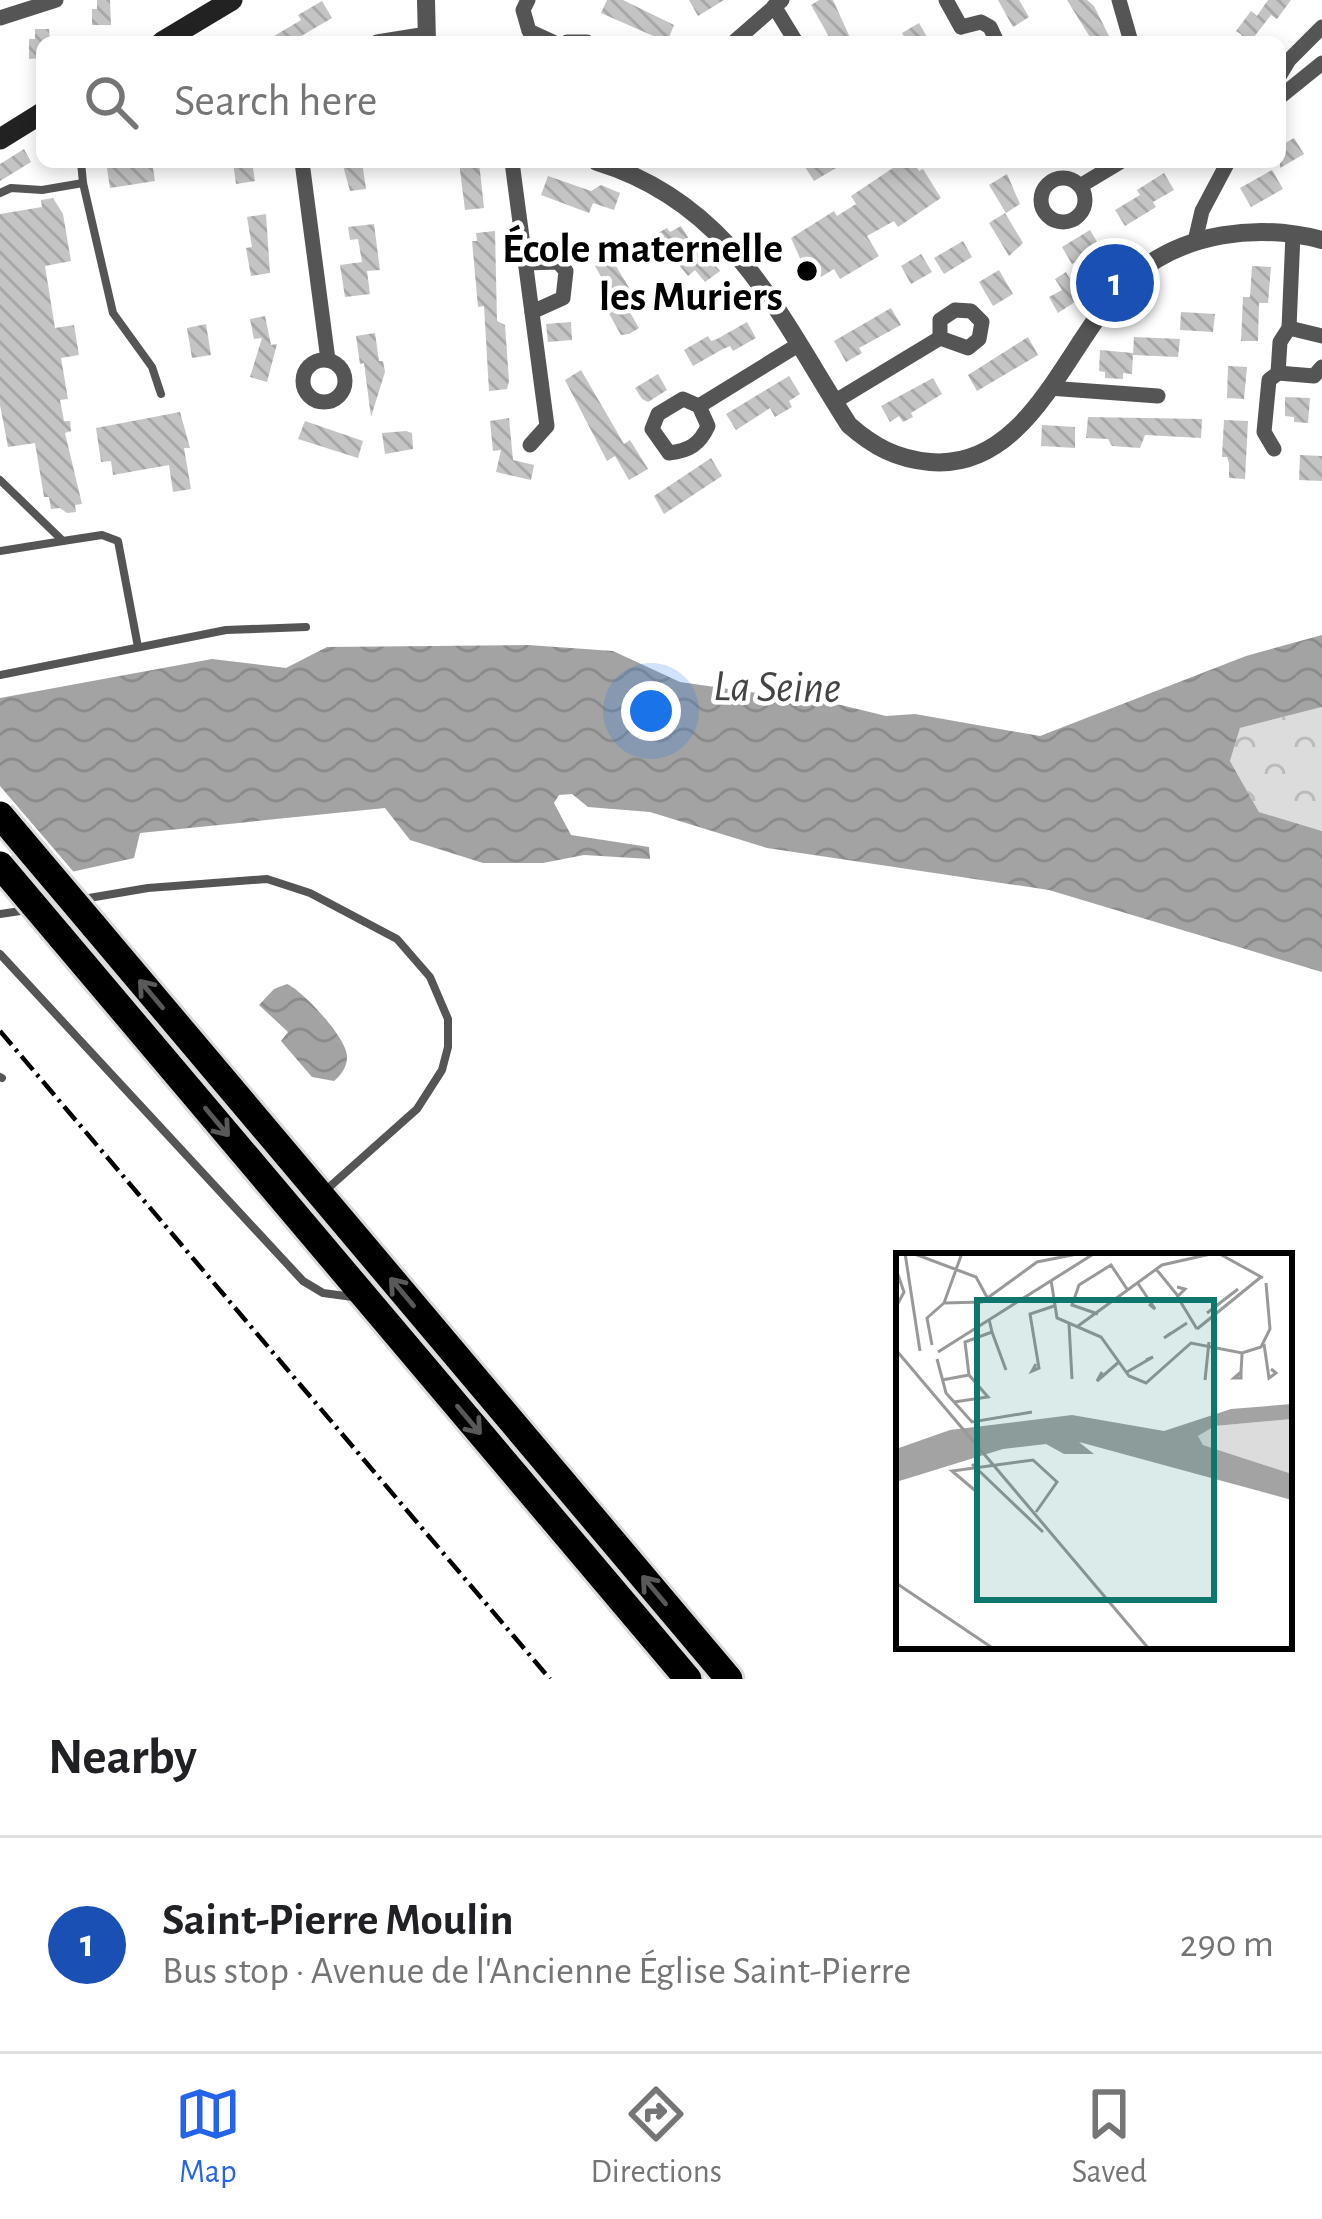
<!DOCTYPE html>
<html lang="en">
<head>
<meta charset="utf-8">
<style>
	body { margin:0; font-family:"Alegreya Sans",sans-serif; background:#f2f2f2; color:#202124 }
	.you { position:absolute; left:651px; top:711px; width:42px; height:42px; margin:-30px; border:9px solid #fff; border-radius:50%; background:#1a73e8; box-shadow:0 0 0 18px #1a73e833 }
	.badge { display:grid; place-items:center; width:78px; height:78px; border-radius:50%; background:#2563eb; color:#fff; font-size:39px; font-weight:700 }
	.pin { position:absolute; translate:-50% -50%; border:6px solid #fff; box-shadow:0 3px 12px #0006 }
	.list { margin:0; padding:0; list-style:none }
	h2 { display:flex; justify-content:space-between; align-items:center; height:156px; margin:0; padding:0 48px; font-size:51px }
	h2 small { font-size:39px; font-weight:400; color:#757577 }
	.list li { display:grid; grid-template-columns:78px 1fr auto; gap:36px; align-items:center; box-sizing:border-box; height:216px; padding:0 48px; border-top:3px solid #e0e0e0 }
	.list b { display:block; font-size:45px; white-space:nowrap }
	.list p { margin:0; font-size:39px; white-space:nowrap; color:#757577 }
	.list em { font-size:39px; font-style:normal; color:#757577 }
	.icon { flex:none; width:66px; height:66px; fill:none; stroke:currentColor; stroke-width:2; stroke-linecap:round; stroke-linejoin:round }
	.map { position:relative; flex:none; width:1322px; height:1679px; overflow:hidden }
	.search { position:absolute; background:#fff; box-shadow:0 6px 18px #0003; left:36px; right:36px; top:36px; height:132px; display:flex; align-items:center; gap:30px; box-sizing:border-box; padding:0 42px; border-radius:18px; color:#757577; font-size:45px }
	.sheet { height:372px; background:#fff }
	nav { display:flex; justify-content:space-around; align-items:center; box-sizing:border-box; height:168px; border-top:3px solid #e0e0e0; background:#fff; font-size:33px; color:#757577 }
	nav a { display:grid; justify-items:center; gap:6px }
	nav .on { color:#2563eb }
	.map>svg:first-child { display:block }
	.forest { fill:url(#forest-crowns) }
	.water { fill:url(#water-waves) }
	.pier { fill:#fff }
	.building { fill:url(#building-back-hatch) }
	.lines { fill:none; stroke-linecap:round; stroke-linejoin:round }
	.motorway-casing { stroke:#dbdbdb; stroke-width:33 }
	.service { stroke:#555; stroke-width:8 }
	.minor { stroke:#555; stroke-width:15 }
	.tertiary { stroke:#555; stroke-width:18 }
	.secondary { stroke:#222; stroke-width:21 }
	.motorway { stroke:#000; stroke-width:27 }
	.rail { stroke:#000; stroke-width:4.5; stroke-dasharray:18 6 3 6; stroke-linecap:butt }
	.motorway-bridge-casing { stroke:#dbdbdb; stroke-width:33; stroke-linecap:butt }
	.motorway-bridge { stroke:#000; stroke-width:27 }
	.oneway { stroke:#595959 }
	.poi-dot { fill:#000; stroke:#fff; stroke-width:4.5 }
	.labels { text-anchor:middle; stroke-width:9; stroke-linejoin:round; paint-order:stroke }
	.poi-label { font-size:42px; font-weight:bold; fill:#000; stroke:#fff; text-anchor:end }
	.water-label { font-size:45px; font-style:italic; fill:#444; stroke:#fff }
	.inset-road { fill:none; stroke:#999; stroke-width:3 }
	.view { fill:#0f766e; fill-opacity:0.15; stroke:#0f766e; stroke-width:6 }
	.inset-edge { fill:none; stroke:#000; stroke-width:6 }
</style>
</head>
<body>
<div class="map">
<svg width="1322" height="1679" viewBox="0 0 1322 1679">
	<defs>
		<pattern id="forest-crowns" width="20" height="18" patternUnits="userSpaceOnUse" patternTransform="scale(3)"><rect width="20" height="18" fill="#dcdcdc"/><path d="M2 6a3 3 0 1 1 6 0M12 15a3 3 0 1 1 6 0" fill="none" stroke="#bbb"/></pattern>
		<pattern id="water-waves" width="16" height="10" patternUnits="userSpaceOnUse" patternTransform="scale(3)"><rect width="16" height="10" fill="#a3a3a3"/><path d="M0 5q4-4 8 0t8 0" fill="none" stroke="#8b8b8b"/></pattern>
		<pattern id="building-back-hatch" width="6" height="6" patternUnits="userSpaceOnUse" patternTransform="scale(3)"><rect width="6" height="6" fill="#c4c4c4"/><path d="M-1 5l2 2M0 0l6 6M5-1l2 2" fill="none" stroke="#a7a7a7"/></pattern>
	</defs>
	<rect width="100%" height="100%" fill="#fff"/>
	<path class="forest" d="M1322,707V831L1259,812L1230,761L1240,728Z"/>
	<g class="water">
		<path d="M1322,635V707L1240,728L1230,761L1259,812L1322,831V972L1049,890L767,848L650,812L588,807L572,794L559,795L554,803L571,835L649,847L650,859L584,855L543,863H483L410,840L385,808L140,833L134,858L0,888V698L212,659L286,668L327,647L528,645L613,651L680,682L841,705L886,716L915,714L1040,736L1246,656Z"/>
		<path d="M287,984C303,991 348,1039 347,1057C347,1067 341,1075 334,1081L312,1077L281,1041L288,1032L259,1005L274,989Z"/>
	</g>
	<path class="pier" d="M0,786L78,877L0,894Z"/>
	<g class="building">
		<path d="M97,0H110L111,25H92V9H97Z"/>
		<path d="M607,0H623L674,25L667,42L601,13Z"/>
		<path d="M689,0H724L698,16Z"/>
		<path d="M819,0H833L852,42H832L811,5Z"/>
		<path d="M998,0H1019L1029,17L1013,27Z"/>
		<path d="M1067,0H1087L1094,6L1112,42H1093Z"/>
		<path d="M1268,0H1291L1277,19L1271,15L1250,42H1243L1239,39L1242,35L1236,31L1251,11L1257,16Z"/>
		<path d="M322,1L332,18L291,42H264L301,20L298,15Z"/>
		<path d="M919,23L930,42H907L902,33Z"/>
		<path d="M35,29H49L50,42H42V58L29,59V39H35Z"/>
		<path d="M1294,138L1304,154L1280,168V146Z"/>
		<path d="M24,149L31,162L0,181V164Z"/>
		<path d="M106,162H152L155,181L110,188Z"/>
		<path d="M233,162H252L255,181L236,184Z"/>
		<path d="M342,162H362L366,189L350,191Z"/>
		<path d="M459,162H479L484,208L465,210Z"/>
		<path d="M814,162H846L814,181L805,167Z"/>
		<path d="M902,162H913L919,171L923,169L941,198L898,227L894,221L867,236L879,256L840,279L834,269L821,277L811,260L803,265L791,238L834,211L837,216L856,204L851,196Z"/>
		<path d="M1272,170L1283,189L1251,207L1240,188Z"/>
		<path d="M1164,173L1174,190L1153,202L1156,207L1125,226L1115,210L1140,195L1137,190Z"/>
		<path d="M1007,174L1020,204L1006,213L989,185Z"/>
		<path d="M548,176L591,191L601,185L620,193L614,210L593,203L589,213L541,195Z"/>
		<path d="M53,198L63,214L71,261L45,266L55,328L74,325L79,355L61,358L68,399L60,400L64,421H70L71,431L65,433L82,504L75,505L76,512L67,513L60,508L51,509L49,497H44L35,443L8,447L0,405V214L42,207L41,200Z"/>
		<path d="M1005,213L1023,243L1009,256L989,223Z"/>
		<path d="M266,214L270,273L251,276L246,248L252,247L247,217Z"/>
		<path d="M374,224L380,270L367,271L370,294L345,297L340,265L362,262L358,239L350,240L348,227Z"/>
		<path d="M681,226L697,252L701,248L720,271L705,282L695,270L688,276L675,260L671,262L656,240V234L667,228L670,232Z"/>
		<path d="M1090,230L1100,247L1072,264L1062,247Z"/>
		<path d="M495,231L497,321L505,325L509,381L507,389L489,391L484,306L478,307L472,241H477L476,233Z"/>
		<path d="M963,241L972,257L944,274L934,258Z"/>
		<path d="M921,254L932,272L911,284L901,266Z"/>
		<path d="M610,256L631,291L621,297L639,328L629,334L621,335L603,303L613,297L595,266Z"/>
		<path d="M1252,266L1271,267L1268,303H1259L1258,341H1241L1243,297H1250Z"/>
		<path d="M999,270L1013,294L993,306L979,282Z"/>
		<path d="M1066,272L1081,298L1058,313L1049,297L1062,290L1055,279Z"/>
		<path d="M891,308L901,325L859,348L862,353L846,362L834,341Z"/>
		<path d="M1181,312L1215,314L1213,332L1180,330Z"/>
		<path d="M265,316L271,345L277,344L267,382L250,377L262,338L254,339L250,319Z"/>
		<path d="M571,322L572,340L548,342L546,324Z"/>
		<path d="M747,322L756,338L733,351L730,346L723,349L693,366L684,350L708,336L711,341L717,339Z"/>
		<path d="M206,324L211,355L192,358L187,328Z"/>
		<path d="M375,333L379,361H383L385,372L371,417L364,363L360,364L356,336Z"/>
		<path d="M1028,337L1038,355L977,391L968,375Z"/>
		<path d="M1134,337L1180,339L1178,357L1133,355Z"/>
		<path d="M1100,350L1133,353L1132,374L1123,373V379L1105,378V372L1099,371Z"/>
		<path d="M1228,366L1247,367L1244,399L1227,398Z"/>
		<path d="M581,370L624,444L630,440L648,469L629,480L615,456L607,461L565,380Z"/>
		<path d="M658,374L667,390L648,402L642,399L635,388Z"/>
		<path d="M789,376L800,394L789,401L792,407L775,417L770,408L736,430L726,414Z"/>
		<path d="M933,378L942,394L911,413L913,417L903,422L899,416L890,422L881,406Z"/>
		<path d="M1285,397L1310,398L1308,423L1294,422V417L1285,416Z"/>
		<path d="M180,412L190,448H184L191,489L173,492L169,465L113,475L111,461L101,462L96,428Z"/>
		<path d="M1088,417L1202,419L1201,438L1145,435L1140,448L1112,446L1108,439L1086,438Z"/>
		<path d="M509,418L513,460L534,465L531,480L496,472L501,450L493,451L490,421Z"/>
		<path d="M1224,420L1248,421L1245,479L1229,478V463L1227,457H1222Z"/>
		<path d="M305,421L363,441L358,458L298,439Z"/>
		<path d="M1042,425L1075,427V448L1041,446Z"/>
		<path d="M406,431L412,433L413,449L385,454L382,433Z"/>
		<path d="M1300,455L1322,456V481L1299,480Z"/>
		<path d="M711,458L722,476L664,514L654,496Z"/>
	</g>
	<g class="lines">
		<defs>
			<g id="motorway">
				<path d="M93,925L729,1679"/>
				<path d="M60,936L688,1679"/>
			</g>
		</defs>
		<use href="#motorway" class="motorway-casing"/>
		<g class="service">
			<path d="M83,183L113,313L152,367L161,394"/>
			<path d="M0,193L11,188L42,190L83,183L81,162"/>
			<path d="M0,480L63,541L0,551"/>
			<path d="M63,541L102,535L118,541L138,647"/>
			<path d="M0,675L226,630L306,627"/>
			<path d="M83,899L148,888L267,879L310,893L397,939L430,977L448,1019V1047L442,1070L417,1109L326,1190"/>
			<path d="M0,914L27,910"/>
			<path d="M0,954L303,1281L323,1293L353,1297"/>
			<path d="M0,1077L2,1078"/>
		</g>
		<g class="minor">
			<path d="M528,0L523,10L529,31L553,42"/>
			<path d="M946,0L961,27"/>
			<path d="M1119,0L1131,42"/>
			<path d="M774,6L796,42"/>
			<path d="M0,18L56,0"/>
			<path d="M961,27L981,22L990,27L997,42"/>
			<path d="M377,42L427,34"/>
			<path d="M567,42H587"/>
			<path d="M734,42L782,0"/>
			<path d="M1280,75L1289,60L1322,27"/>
			<path d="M1280,97L1322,63"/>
			<path d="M302,162L328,360"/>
			<path d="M512,162L547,426L530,445"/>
			<circle cx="1063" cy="200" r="22"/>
			<path d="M1080,186L1120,162"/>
			<path d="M1195,241L1202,211L1228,162"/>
			<path d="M525,263L558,262L566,271L563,298L532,312"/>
			<path d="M955,310L971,311L982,322L979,339L968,348L940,338V320Z"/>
			<path d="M1289,328L1322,336"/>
			<circle cx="324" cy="381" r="21"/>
			<path d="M1278,373L1314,376L1322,367"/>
			<path d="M1049,388L1158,396"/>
			<path d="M683,399L699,406L708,426C700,444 689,451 669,453L652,429L658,414Z"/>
			<path d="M834,402L940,338"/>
			<path d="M699,406L798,345"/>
			<path d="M1274,449L1264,432L1269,380L1278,373L1280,342L1289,328L1293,234"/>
		</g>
		<g class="tertiary">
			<path d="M426,0L427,42"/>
			<path d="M597,162C732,203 779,316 849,425C874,447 897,459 930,462C1033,471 1069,333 1131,278C1183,232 1258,223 1322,240"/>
		</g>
		<g class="secondary">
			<path d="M162,42L232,0"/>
			<path d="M0,139L42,113"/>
		</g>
		<use href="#motorway" class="motorway"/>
		<path class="rail" d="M0,1031L550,1679"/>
		<defs>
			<g id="motorway-bridge">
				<path d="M0,815L93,925"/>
				<path d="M0,865L60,936"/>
			</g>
		</defs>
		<use href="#motorway-bridge" class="motorway-bridge-casing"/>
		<use href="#motorway-bridge" class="motorway-bridge"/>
	</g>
	<defs><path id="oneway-shaft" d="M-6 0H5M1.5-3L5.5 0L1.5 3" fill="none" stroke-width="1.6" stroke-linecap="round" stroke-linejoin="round" transform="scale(3)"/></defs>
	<g class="oneway">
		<use href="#oneway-shaft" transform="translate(151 994) rotate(-130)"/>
		<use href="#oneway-shaft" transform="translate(217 1122) rotate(50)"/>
		<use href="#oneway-shaft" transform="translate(402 1292) rotate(-130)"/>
		<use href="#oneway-shaft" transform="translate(469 1420) rotate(50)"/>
		<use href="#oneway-shaft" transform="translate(654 1590) rotate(-130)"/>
	</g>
	<circle class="poi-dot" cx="807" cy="271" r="12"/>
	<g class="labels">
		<g class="poi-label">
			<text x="783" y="262">École maternelle<tspan x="783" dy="48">les Muriers</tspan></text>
		</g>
		<g class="water-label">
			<text transform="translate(777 685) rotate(1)" y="16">La Seine</text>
		</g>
	</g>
	<g transform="translate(896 1253)">
		<rect width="396" height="396" fill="#fff"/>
		<path d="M396,166V221L307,192L302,183L319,173Z" fill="#dcdcdc"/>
		<path d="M396,151V166L319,173L302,183L307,192L396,221V247L183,189L198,201H168L150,191L107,196L0,229V196L54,177L176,162L268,178L335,156Z" fill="#a3a3a3"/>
		<path class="inset-road" d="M9,0L24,98M16,0L80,24L92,46M322,0L367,25M0,16L8,39L0,54M260,16L282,43L289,36L281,34M155,27L161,65L205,84L233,123L250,130L295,90L346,100L365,94L374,76L370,30M241,29L259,56L253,51M281,43L301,76M48,50L86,49L141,9L186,0M311,60L342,36M202,61L176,52L183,32L215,12L231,36M173,71L176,126M182,73L266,12L319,0M301,76L365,24M96,79L110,117M275,80L268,85L291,70M368,91L373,125L380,120L375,116M36,92L31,65L48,50L66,0M0,97L253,396M42,99L199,0M41,106L50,140L76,169L136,159M140,111L136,118L143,115L134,61L158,53M206,119L201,128L224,108M231,119L257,104L250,107M345,119L338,125H345V119L346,102V100M46,127L73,122L69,89L96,79L93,66M309,127L313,89M58,149L92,144L73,122M76,211L147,279M82,240L56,218L137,207L161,229L140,259M0,330L98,396"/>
		<path class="view" d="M81,47H318V347H81Z"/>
		<rect width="396" height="396" class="inset-edge"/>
	</g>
</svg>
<div class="you"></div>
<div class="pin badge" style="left:1115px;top:283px;background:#1a4fb4">1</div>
<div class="search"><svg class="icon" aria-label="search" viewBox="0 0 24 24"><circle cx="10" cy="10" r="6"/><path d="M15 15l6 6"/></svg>Search here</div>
</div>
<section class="sheet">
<h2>Nearby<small></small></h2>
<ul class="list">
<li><span class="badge" style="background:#1a4fb4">1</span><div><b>Saint-Pierre Moulin</b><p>Bus stop · Avenue de l'Ancienne Église Saint-Pierre</p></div><em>290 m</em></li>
</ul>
</section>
<nav>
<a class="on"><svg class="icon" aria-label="map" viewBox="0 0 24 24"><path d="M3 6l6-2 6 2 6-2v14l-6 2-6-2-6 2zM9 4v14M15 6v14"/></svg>Map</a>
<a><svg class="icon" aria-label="directions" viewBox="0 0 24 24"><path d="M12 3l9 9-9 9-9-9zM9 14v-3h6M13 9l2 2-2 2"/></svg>Directions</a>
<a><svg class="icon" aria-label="saved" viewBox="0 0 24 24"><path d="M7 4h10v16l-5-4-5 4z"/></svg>Saved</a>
</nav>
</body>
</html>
